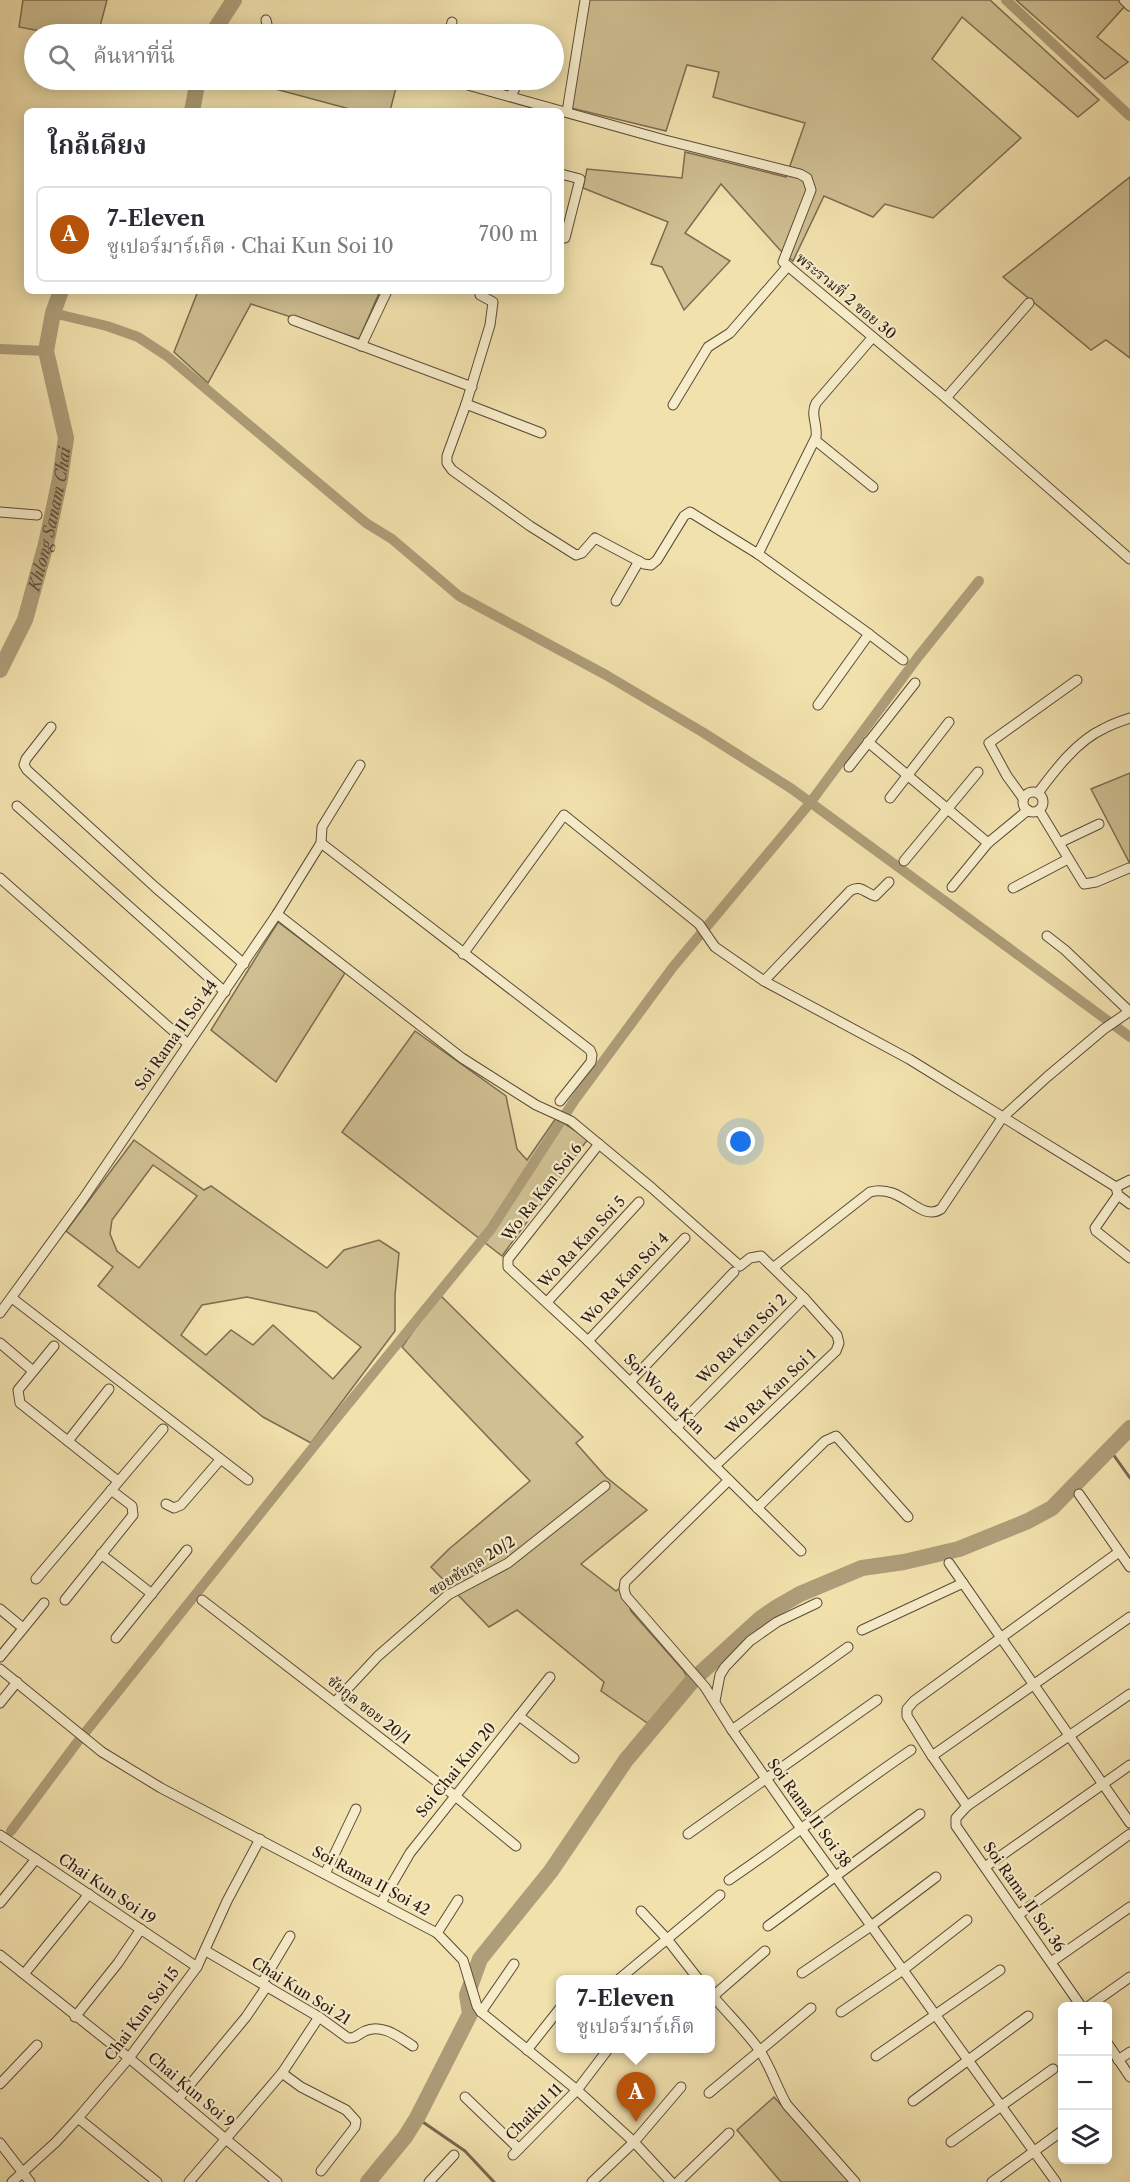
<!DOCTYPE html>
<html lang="th">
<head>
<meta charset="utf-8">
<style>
	body { margin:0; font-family:"Libre Caslon Text","Noto Serif Thai",serif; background:#f2f2f3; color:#2b2b33 }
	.controls { position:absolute; right:18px; bottom:18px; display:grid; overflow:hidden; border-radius:9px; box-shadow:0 3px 15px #0003 }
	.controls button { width:54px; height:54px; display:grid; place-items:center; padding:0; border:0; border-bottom:2px solid #e1e1e2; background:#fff; color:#2b2b33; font:30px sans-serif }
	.you { position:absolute; left:741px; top:1142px; width:21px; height:21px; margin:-15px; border:4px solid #fff; border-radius:50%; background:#1a73e8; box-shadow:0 0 0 9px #1a73e833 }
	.badge { display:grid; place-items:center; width:39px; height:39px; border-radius:50%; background:#b45309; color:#fff; font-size:20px; font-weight:700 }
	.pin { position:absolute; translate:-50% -50px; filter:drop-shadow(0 2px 3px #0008) }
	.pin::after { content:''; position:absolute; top:32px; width:21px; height:18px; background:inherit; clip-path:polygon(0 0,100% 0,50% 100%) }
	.popup { position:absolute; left:556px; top:1975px; width:159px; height:78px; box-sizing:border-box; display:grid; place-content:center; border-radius:9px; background:#fff; filter:drop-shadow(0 2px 4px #0005); font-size:20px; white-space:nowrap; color:#7c7c81 }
	.popup b { font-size:22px; color:#2b2b33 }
	.popup::after { content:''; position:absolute; left:50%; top:100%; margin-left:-12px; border:12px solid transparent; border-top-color:#fff }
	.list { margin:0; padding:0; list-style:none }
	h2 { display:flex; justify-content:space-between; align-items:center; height:78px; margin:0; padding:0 24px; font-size:26px }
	h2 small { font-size:20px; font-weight:400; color:#7c7c81 }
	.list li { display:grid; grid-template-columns:39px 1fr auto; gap:18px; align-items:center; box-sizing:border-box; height:96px; margin:0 12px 12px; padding:0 12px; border:2px solid #e1e1e2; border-radius:9px }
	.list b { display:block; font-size:22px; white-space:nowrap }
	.list p { margin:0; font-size:20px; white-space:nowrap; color:#7c7c81 }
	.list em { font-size:20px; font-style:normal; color:#7c7c81 }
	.icon { flex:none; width:33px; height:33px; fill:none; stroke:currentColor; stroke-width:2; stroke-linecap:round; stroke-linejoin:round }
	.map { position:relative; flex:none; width:1130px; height:2182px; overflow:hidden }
	.search { position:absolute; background:#fff; box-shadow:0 3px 15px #0003; left:24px; top:24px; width:540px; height:66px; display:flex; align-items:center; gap:15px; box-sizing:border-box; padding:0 21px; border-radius:33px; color:#7c7c81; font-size:22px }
	.panel { position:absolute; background:#fff; box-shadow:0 3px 15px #0003; left:24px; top:108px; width:540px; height:186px; border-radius:9px }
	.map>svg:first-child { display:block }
	.green { fill:#cfbf92; stroke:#7c6c52; stroke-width:1.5; fill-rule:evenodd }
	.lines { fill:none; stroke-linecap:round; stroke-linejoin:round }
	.stream { stroke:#79684f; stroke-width:3 }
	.canal { stroke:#ad9d78; stroke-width:10 }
	.river { stroke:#ad9d78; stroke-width:16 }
	.minor-casing { stroke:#5c4a38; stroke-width:11 }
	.minor { stroke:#f6ecca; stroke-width:9 }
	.labels { text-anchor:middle; stroke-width:4.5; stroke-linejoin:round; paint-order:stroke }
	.street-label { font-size:15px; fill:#2a1811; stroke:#f6ecca }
	.water-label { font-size:16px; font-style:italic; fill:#5e4d3a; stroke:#f6ecca }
</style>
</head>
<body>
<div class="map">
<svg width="1130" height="2182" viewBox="0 0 1130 2182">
	<rect width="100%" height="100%" fill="#f1e1ad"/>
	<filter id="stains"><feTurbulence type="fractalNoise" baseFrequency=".00333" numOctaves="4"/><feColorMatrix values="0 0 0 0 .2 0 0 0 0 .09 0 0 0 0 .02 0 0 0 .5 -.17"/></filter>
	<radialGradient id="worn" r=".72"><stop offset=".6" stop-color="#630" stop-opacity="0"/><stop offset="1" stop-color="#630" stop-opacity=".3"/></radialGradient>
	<g class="green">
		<path d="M23,0H107L98,34H56L19,27Z"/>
		<path d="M588,0H990L1099,100L1078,117L962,17L932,59L1021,138L933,218L885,204L873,217L824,196L793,261L780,250L721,184L685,233L730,261L684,310L662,267L651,264L668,222L583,188L587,169L682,178L685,152L786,177L805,123L713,97L719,72L687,65L666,131L571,108Z"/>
		<path d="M1016,0H1118L1125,6L1097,37L1128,62L1105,79Z"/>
		<path d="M242,80H398L390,111H357Z"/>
		<path d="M1130,177V358L1106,340L1091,350L1003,277Z"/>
		<path d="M198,291H380L359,339L251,304L208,383L174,352Z"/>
		<path d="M1130,773V864L1091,789Z"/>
		<path d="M278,922L345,973L276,1082L211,1030Z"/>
		<path d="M415,1031L506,1096L517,1149L527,1160L556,1118L588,1139L502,1256L342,1132Z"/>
		<path d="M134,1140L204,1190L211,1186L327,1268L344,1250L379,1240L399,1253L395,1295V1331L311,1443L263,1417L98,1286L113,1267L66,1231ZM153,1165L197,1196L139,1268L117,1251L110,1234L112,1220ZM247,1297L316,1312L361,1347L333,1379L273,1325L253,1345L231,1330L206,1355L181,1335L202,1305Z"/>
		<path d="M439,1294L583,1437L576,1443L606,1477L647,1510L581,1564L616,1591L622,1586L631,1611L683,1670L687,1677L653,1727L601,1691L604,1682L517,1610L489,1627L431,1567L449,1549L530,1481L402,1347Z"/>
		<path d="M774,2097L850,2182H781L737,2130Z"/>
	</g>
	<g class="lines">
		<g class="stream">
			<path d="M1110,1450L1130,1478"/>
			<path d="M417,2118L465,2151L494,2182"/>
		</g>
		<g class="canal">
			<path d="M1006,0L1130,116"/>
			<path d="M53,313L107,326L138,337L167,356L366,523L392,539L459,596L606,675L704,733L792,789L1130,1037"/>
			<path d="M0,349L46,351"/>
			<path d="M11,1831L76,1744L331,1425L491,1229L574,1101L673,967L810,803L918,657L979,581"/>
		</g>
		<g class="river">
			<path d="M212,34L234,0"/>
			<path d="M192,111L198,80"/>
			<path id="s1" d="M0,670L25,620L46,544L60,479L66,438L46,351L53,313L61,291"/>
			<path d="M368,2182L405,2137L417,2118L470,2014L467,1995L480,1959L551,1871L626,1760L694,1679L761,1618L774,1609L800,1594L862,1568L904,1562L959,1549L1028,1521L1052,1508L1130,1428"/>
		</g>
		<defs>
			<g id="minor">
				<path d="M1124,0L1130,6"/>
				<path d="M266,20L269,34"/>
				<path d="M449,34L452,22"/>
				<path d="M450,80L665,140L800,174L807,178L811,190L783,262L946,398L1130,559"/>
				<path d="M511,96L519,80"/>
				<path d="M567,112L585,0"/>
				<path d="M561,174L580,179L565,238"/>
				<path d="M480,295L493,302L490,325L466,404L447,456V463L452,470L530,526L576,555L582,553L595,538L644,564L651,565L657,560L684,516L690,512L758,554L816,437C818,425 810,415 816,403L872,338"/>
				<path d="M293,320L472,387"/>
				<path d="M361,346L387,291"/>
				<path d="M946,398L1029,303"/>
				<path d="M466,404L541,433"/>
				<path d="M673,405L708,347L730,333L788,266"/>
				<path d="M815,440L873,487"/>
				<path d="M0,512L37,515"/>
				<path d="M758,554L869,634L818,705"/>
				<path d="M616,601L639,561"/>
				<path d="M869,634L903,660"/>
				<path d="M51,727L26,759L24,765L27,770L155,887L244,964"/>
				<path d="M868,742L988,843"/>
				<path d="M849,767L915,683"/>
				<circle cx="1033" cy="802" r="10"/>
				<path d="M1038,793C1055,770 1077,741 1103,729C1112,724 1121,721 1130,718"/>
				<path d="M890,798L949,722"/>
				<path d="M1023,798L1007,776L989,743L1077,680"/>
				<path d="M17,806L225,992"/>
				<path d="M1039,810L1084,884L1096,882L1129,868"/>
				<path d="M321,843L590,1050L592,1055L591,1062L560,1101"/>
				<path d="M1059,843L1099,824"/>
				<path d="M904,861L978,772"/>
				<path d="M0,878L188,1044"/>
				<path d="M952,887L988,843L1028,810"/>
				<path d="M1013,888L1068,859"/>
				<path d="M277,914L462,1058L536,1105L571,1121L652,1188L740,1266L750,1258L761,1256L804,1298L837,1335L839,1343L836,1351L715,1466"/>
				<path d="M1047,936L1065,950L1129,1011"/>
				<path d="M463,954L564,815L699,924L715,947L764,981L909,1059L1116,1187L1118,1195L1130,1204"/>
				<path d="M764,981L850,891C860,884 865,893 875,896L889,882"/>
				<path d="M599,1144L508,1259V1267L588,1341L801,1551"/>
				<path d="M1116,1187L1130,1180"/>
				<path d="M1118,1195L1095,1228L1096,1231L1130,1258"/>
				<path d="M774,1267L870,1192C903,1183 919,1223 941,1209L1002,1118L1047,1077L1104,1029L1130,1011"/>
				<path d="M12,1298L248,1480"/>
				<path d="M547,1302L639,1202"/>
				<path d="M0,1313L83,1199L277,914L321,843L322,827L360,765"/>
				<path d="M588,1341L685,1238"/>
				<path d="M0,1343L33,1371"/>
				<path d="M54,1346L18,1390L20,1403L118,1481"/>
				<path d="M630,1382L734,1272"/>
				<path d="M676,1428L804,1298"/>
				<path d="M68,1441L109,1389"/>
				<path d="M729,1480L625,1582L624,1589L626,1596L705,1687L732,1730L802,1830L1056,2182"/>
				<path d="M1079,1494L1130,1567"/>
				<path d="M166,1504L174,1508L181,1505L220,1460"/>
				<path d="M757,1508L825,1441L836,1436L908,1517"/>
				<path d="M101,1554L152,1594"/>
				<path d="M949,1563L1130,1823"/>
				<path d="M36,1579L163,1429"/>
				<path d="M65,1600L133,1515L132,1506L111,1490"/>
				<path d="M202,1600L454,1795L516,1846"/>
				<path d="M0,1609L23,1628"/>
				<path d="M862,1630L963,1583"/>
				<path d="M116,1638L187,1550"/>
				<path d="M0,1657L44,1603"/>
				<path d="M0,1669L102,1752L161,1788L437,1933L463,1960L477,2006L481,2012L577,2090L634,2142L671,2182"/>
				<path d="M715,1701L720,1675L725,1667L750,1641L777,1622L817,1603"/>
				<path d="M335,1702L378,1656L448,1595L508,1563L605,1486"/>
				<path d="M0,1703L17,1682"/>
				<path d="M519,1716L550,1677"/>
				<path d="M732,1730L848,1647"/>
				<path d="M932,1756L1130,1617"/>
				<path d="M967,1806L932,1756L907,1716V1709L914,1701L1119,1552"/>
				<path d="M688,1834L877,1700"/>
				<path d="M0,1835L197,1967"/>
				<path d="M985,1867L1130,1765"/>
				<path d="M325,1874L356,1809"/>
				<path d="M729,1880C791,1838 849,1792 911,1750"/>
				<path d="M0,1903L36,1859"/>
				<path d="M381,1903L410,1853L519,1716L574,1758"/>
				<path d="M641,1911L667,1939L699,1980"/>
				<path d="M1018,1915L1130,1834"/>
				<path d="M768,1926L920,1814"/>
				<path d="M437,1933L458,1900"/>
				<path d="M206,1951L319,2017L348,2038C356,2039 358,2034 365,2031C382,2023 399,2037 413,2046"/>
				<path d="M0,1955L129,2058L277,2182"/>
				<path d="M1051,1962L1130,1907"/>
				<path d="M802,1973L871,1926L936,1877"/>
				<path d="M24,1974L89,1894"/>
				<path d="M618,1980L720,1895"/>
				<path d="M262,1983L290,1936"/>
				<path d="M711,1994C727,2013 746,2031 760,2051C771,2068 777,2088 787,2105L855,2182"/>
				<path d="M711,1998L765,1951"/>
				<path d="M1081,2006L956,1826V1818L967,1806L1130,1694"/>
				<path d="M1089,2006L1130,1977"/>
				<path d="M481,2012L514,1964"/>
				<path d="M841,2012L903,1970L967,1920"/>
				<path d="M75,2017L118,1963L141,1929"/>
				<path d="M1108,2044L1130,2077"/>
				<path d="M527,2050L561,2007"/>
				<path d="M876,2056L1000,1970"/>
				<path d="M1118,2060L1130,2052"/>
				<path d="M282,2073L301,2087L346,2110L356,2121L355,2127L321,2171"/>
				<path d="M0,2084L37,2045"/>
				<path d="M709,2093L811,2008"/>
				<path d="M465,2097L519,2149"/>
				<path d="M178,2099L246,2017L267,1986"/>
				<path d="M913,2101L1028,2016"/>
				<path d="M78,2118L157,2182"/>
				<path d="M951,2142L1053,2069"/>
				<path d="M0,2143L30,2182"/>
				<path d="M513,2155L577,2090L609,2048"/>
				<path d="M12,2182L56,2142L78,2118L129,2058L197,1967L227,1901L260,1839"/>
				<path d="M189,2182L282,2073L319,2017"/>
				<path d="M429,2182L454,2155"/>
				<path d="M592,2182L634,2142L681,2087"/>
				<path d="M678,2182L729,2133"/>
				<path d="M992,2182L1062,2131"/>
			</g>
		</defs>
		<use href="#minor" class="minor-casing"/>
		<use href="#minor" class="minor"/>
	</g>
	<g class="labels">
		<g class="street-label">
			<text transform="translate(846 296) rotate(40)" y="5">พระรามที่ 2 ซอย 30</text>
			<text transform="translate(176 1035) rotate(-55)" y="5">Soi Rama II Soi 44</text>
			<text transform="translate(542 1192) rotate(-52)" y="5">Wo Ra Kan Soi 6</text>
			<text transform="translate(582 1242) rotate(-47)" y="5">Wo Ra Kan Soi 5</text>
			<text transform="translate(625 1279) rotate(-47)" y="5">Wo Ra Kan Soi 4</text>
			<text transform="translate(742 1339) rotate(-45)" y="5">Wo Ra Kan Soi 2</text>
			<text transform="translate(771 1392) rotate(-43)" y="5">Wo Ra Kan Soi 1</text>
			<text transform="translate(664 1394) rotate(45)" y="5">Soi Wo Ra Kan</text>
			<text transform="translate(472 1566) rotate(-32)" y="5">ซอยชัยกูล 20/2</text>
			<text transform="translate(369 1710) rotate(38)" y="5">ชัยกูล ซอย 20/1</text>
			<text transform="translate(456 1770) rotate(-51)" y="5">Soi Chai Kun 20</text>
			<text transform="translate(809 1813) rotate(54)" y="5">Soi Rama II Soi 38</text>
			<text transform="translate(371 1881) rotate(28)" y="5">Soi Rama II Soi 42</text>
			<text transform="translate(107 1889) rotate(34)" y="5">Chai Kun Soi 19</text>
			<text transform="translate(1024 1897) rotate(55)" y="5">Soi Rama II Soi 36</text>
			<text transform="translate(301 1991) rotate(32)" y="5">Chai Kun Soi 21</text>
			<text transform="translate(142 2014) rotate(-53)" y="5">Chai Kun Soi 15</text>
			<text transform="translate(191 2090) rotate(40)" y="5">Chai Kun Soi 9</text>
			<text transform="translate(534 2112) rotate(-45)" y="5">Chaikul 11</text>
		</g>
		<g class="water-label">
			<text dy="6" stroke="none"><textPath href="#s1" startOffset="160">Khlong Sanam Chai</textPath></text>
		</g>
	</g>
	<rect width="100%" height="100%" filter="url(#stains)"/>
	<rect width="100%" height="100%" fill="url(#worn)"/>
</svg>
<div class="controls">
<button>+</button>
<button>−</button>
<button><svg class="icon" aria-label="layers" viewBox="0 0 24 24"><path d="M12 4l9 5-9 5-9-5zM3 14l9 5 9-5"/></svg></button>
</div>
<div class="you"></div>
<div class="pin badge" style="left:636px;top:2122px">A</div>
<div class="popup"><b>7-Eleven</b>ซูเปอร์มาร์เก็ต</div>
<div class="search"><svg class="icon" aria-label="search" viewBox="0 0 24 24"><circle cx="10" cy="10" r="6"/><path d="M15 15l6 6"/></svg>ค้นหาที่นี่</div>
<section class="panel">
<h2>ใกล้เคียง<small></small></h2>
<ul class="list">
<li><span class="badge">A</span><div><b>7-Eleven</b><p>ซูเปอร์มาร์เก็ต · Chai Kun Soi 10</p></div><em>700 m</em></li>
</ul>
</section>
</div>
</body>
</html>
